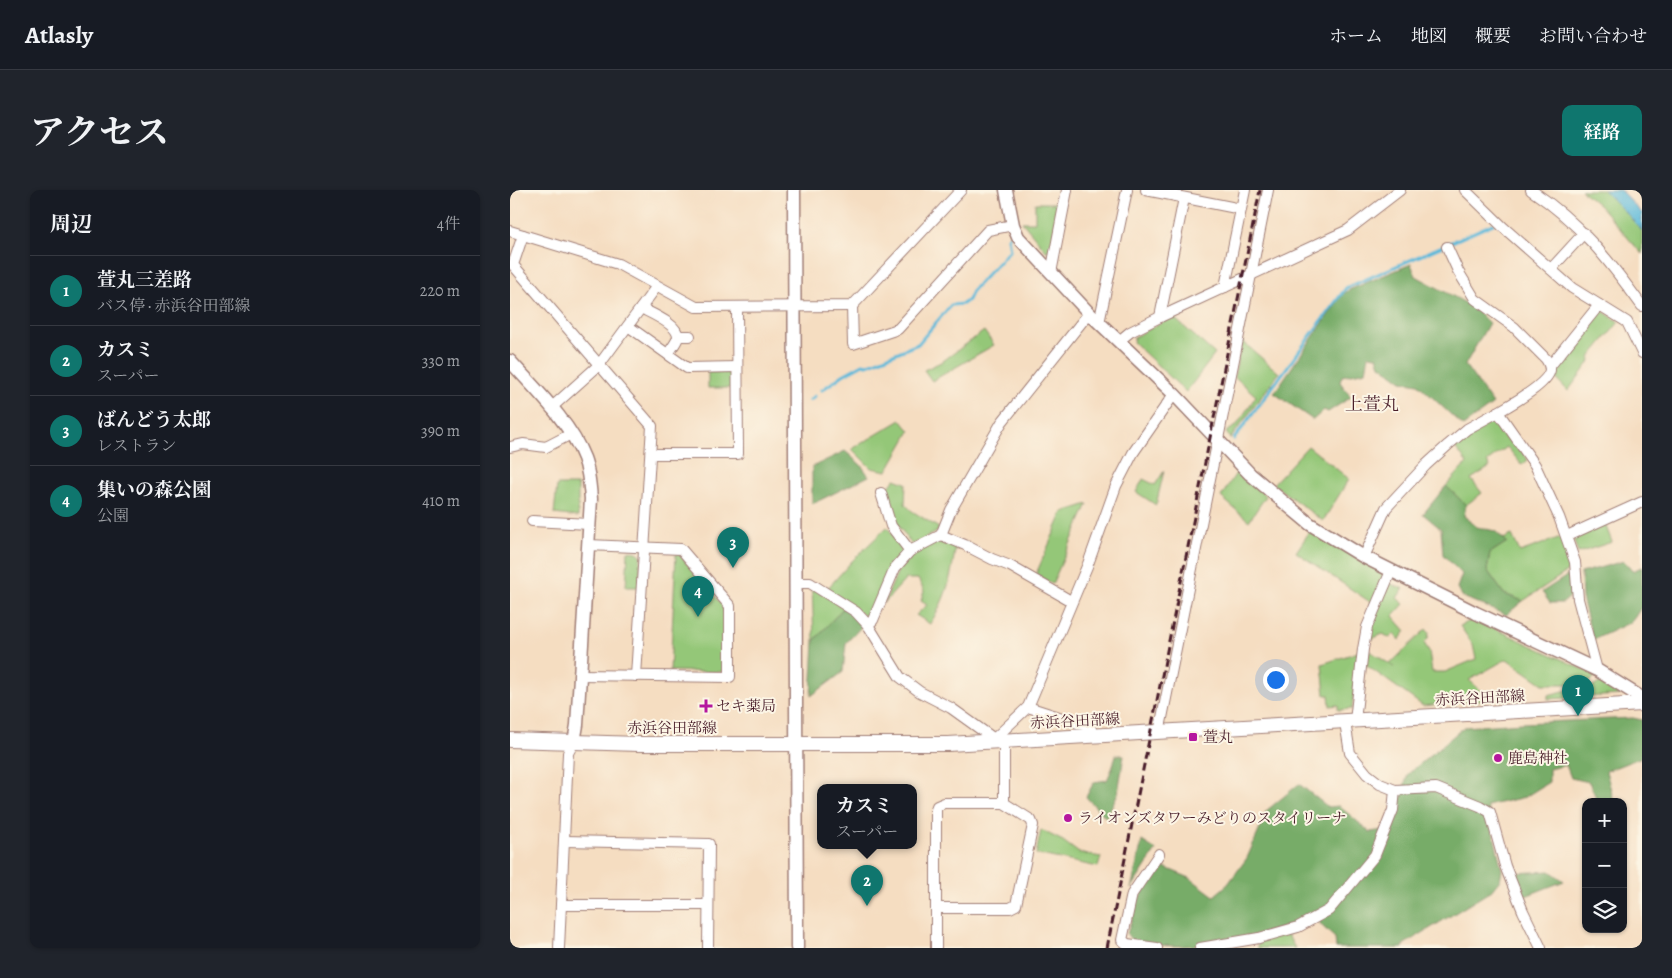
<!DOCTYPE html>
<html lang="ja">
<head>
<meta charset="utf-8">
<style>
	body { margin:0; font-family:Alegreya,"Noto Serif JP",serif; background:#20242c; color:#f1f3f6 }
	.controls { position:absolute; right:15px; bottom:15px; display:grid; overflow:hidden; border-radius:10px; box-shadow:0 1px 4px #0004 }
	.controls button { width:45px; height:45px; display:grid; place-items:center; padding:0; border:0; border-bottom:1px solid #363941; background:#171b24; color:#f1f3f6; font:25px sans-serif }
	.you { position:absolute; left:765px; top:489px; width:18px; height:18px; margin:-12px; border:4px solid #fff; border-radius:50%; background:#1a73e8; box-shadow:0 0 0 8px #1a73e833 }
	.badge { display:grid; place-items:center; width:32px; height:32px; border-radius:50%; background:#0f766e; color:#fff; font-size:16px; font-weight:700 }
	.pin { position:absolute; translate:-50% -41px; filter:drop-shadow(0 1px 2px #0008) }
	.pin::after { content:''; position:absolute; top:26px; width:18px; height:15px; background:inherit; clip-path:polygon(0 0,100% 0,50% 100%) }
	.popup { position:absolute; left:307px; top:594px; width:100px; height:65px; box-sizing:border-box; display:grid; place-content:center; border-radius:10px; background:#171b24; filter:drop-shadow(0 1px 4px #0005); font-size:16px; white-space:nowrap; color:#9ea1a6 }
	.popup b { font-size:19px; color:#f1f3f6 }
	.popup::after { content:''; position:absolute; left:50%; top:100%; margin-left:-10px; border:10px solid transparent; border-top-color:#171b24 }
	.list { margin:0; padding:0; list-style:none }
	h2 { display:flex; justify-content:space-between; align-items:center; height:65px; margin:0; padding:0 20px; font-size:21px }
	h2 small { font-size:16px; font-weight:400; color:#9ea1a6 }
	.list li { display:grid; grid-template-columns:32px 1fr auto; gap:15px; align-items:center; box-sizing:border-box; height:70px; padding:0 20px; border-top:1px solid #363941 }
	.list b { display:block; font-size:19px; white-space:nowrap }
	.list p { margin:0; font-size:16px; white-space:nowrap; color:#9ea1a6 }
	.list em { font-size:16px; font-style:normal; color:#9ea1a6 }
	.icon { flex:none; width:28px; height:28px; fill:none; stroke:currentColor; stroke-width:2; stroke-linecap:round; stroke-linejoin:round }
	.map { position:relative; flex:none; width:1132px; height:758px; overflow:hidden; border-radius:10px }
	header { display:flex; align-items:center; gap:30px; box-sizing:border-box; height:70px; padding:0 25px; background:#171b24; border-bottom:1px solid #363941 }
	header strong { font-size:24px }
	nav { display:flex; gap:28px; margin-inline-start:auto; font-size:18px }
	.intro { display:flex; align-items:center; justify-content:space-between; box-sizing:border-box; height:120px; padding:0 30px }
	h1 { margin:0; font-size:35px }
	.button { padding:12px 22px; border-radius:10px; background:#0f766e; color:#fff; font-size:18px; font-weight:700 }
	main { display:flex; gap:30px; padding:0 30px }
	aside { flex:1; background:#171b24; border-radius:10px; box-shadow:0 1px 4px #0004 }
	.map>svg:first-child { display:block }
	.green { fill:#94c778; stroke:#6f7352 }
	.forest { fill:#77ac68; stroke:#60664a }
	.water { fill:#5cb9da; stroke:#536c82 }
	.lines { fill:none; stroke-linecap:round; stroke-linejoin:round }
	.stream { stroke:#5cb9da; stroke-width:3 }
	.minor-casing { stroke:#a07e76; stroke-width:12 }
	.tertiary-casing { stroke:#a07e76; stroke-width:15 }
	.secondary-casing { stroke:#a07e76; stroke-width:16 }
	.minor { stroke:#fff; stroke-width:10 }
	.tertiary { stroke:#fff; stroke-width:12 }
	.secondary { stroke:#fff; stroke-width:14 }
	.rail { stroke:#4a1f2b; stroke-width:3; stroke-dasharray:8 4; stroke-linecap:butt }
	.poi-dot { fill:#b5179e; stroke:#fcf5e5; stroke-width:2 }
	.labels { text-anchor:middle; stroke-width:4; stroke-linejoin:round; paint-order:stroke }
	.street-label { font-size:15px; fill:#4a1f2b; stroke:#fcf5e5 }
	.poi-label { font-size:15px; fill:#4a1f2b; stroke:#fcf5e5; text-anchor:start }
	.quarter-label { font-size:18px; fill:#4a1f2b; stroke:#fcf5e5 }
</style>
</head>
<body>
<header>
<strong>Atlasly</strong>
<nav><a>ホーム</a><a>地図</a><a>概要</a><a>お問い合わせ</a></nav>
</header>
<div class="intro"><h1>アクセス</h1><a class="button">経路</a></div>
<main>
<aside>
<h2>周辺<small>4件</small></h2>
<ul class="list">
<li><span class="badge">1</span><div><b>萱丸三差路</b><p>バス停 · 赤浜谷田部線</p></div><em>220 m</em></li>
<li><span class="badge">2</span><div><b>カスミ</b><p>スーパー</p></div><em>330 m</em></li>
<li><span class="badge">3</span><div><b>ばんどう太郎</b><p>レストラン</p></div><em>390 m</em></li>
<li><span class="badge">4</span><div><b>集いの森公園</b><p>公園</p></div><em>410 m</em></li>
</ul>
</aside>
<div class="map">
<svg width="1132" height="758" viewBox="0 0 1132 758">
	<rect width="100%" height="100%" fill="#fcf5e5"/>
	<filter id="ink" filterUnits="userSpaceOnUse"><feTurbulence type="fractalNoise" baseFrequency=".02" numOctaves="2"/><feDisplacementMap in="SourceGraphic" scale="10" xChannelSelector="R" yChannelSelector="G"/><feConvolveMatrix kernelMatrix="1 2 1 2 8 2 1 2 1" color-interpolation-filters="sRGB"/></filter>
	<filter id="wash" filterUnits="userSpaceOnUse"><feTurbulence type="fractalNoise" baseFrequency=".0096" numOctaves="4" result="noise"/><feDisplacementMap in="SourceGraphic" scale="20" xChannelSelector="R" yChannelSelector="G"/><feGaussianBlur stdDeviation="1.12" result="paint"/><feColorMatrix in="noise" values="0 0 0 0 0 0 0 0 0 0 0 0 0 0 0 0 0 1.4 0 .05"/><feComposite in="paint" operator="in"/></filter>
	<g filter="url(#wash)">
		<rect width="100%" height="100%" fill="#f5ddc1"/>
		<g class="green">
			<path d="M1071,0H1093L1120,27L1132,41V64L1090,16Z"/>
			<path d="M525,13H550L541,61H536L512,32H525Z"/>
			<path d="M1091,120L1109,132L1081,166L1079,173L1058,201L1042,184L1045,176Z"/>
			<path d="M663,127L705,164L676,202L623,152L624,147Z"/>
			<path d="M474,141L484,155L422,191L414,180L433,171Z"/>
			<path d="M732,151L769,183L720,249L716,242L726,236L746,206L724,186Z"/>
			<path d="M198,182H219L223,185V198H198Z"/>
			<path d="M986,229L991,231L1018,270L1012,275L997,257L977,272L980,277L961,289L972,303L956,315L936,296L957,273L944,256L961,241Z"/>
			<path d="M391,230L400,241L377,281L361,278L342,259Z"/>
			<path d="M798,256L839,289L813,331L763,294Z"/>
			<path d="M728,280L756,306L739,331L711,307Z"/>
			<path d="M654,281L646,315L626,302L633,289L645,295Z"/>
			<path d="M385,289L396,293L395,314L402,321L429,338L427,342L402,355L384,329L375,302Z"/>
			<path d="M47,295H68V327L44,324Z"/>
			<path d="M578,314L542,394L526,384L553,322Z"/>
			<path d="M1095,334L1102,352L1068,363L1064,351L1066,347Z"/>
			<path d="M377,337L391,355L393,361L375,389L359,429L317,399L342,371Z"/>
			<path d="M800,341L874,383L875,386L863,414L786,362Z"/>
			<path d="M1002,345L1010,362L1051,347L1058,363L1061,379L1013,411L994,404L977,380L980,363L997,352L993,349Z"/>
			<path d="M432,349L446,354C441,387 438,405 420,434L406,425L417,415L411,411L414,401L408,389H396L374,413L388,381L400,367Z"/>
			<path d="M118,361L127,362L131,365L129,397H116Z"/>
			<path d="M166,364H169L214,417L215,478L212,482L160,481Z"/>
			<path d="M879,393L893,399L887,408L894,414L883,426L896,441L889,450L884,444L880,448L873,444L859,450L864,429Z"/>
			<path d="M302,397L334,417L304,451Z"/>
			<path d="M964,429L1086,485L1080,492L1065,494H1033L997,469L959,490L980,509L913,516L856,475L860,461L884,477L880,474L916,439L919,443L918,449L914,453L919,461L922,482H935L966,469L963,455L950,436Z"/>
			<path d="M848,462L842,519L828,520V515L820,516L819,505H815L812,474Z"/>
			<path d="M1093,491L1109,500L1110,505L1038,509V505L1058,500L1079,499Z"/>
			<path d="M531,640L553,651L569,663L591,667L588,677L526,664Z"/>
			<path d="M776,742L785,758H748L747,751Z"/>
		</g>
		<g class="forest">
			<path d="M901,74L906,86L963,117L979,133L955,175L983,214L953,236L908,194L892,191L870,175L867,166L859,165L856,181L832,186L830,192L841,207L818,222L814,220L803,230L764,203L833,104L839,100Z"/>
			<path d="M335,261L351,275L359,286L302,314V277Z"/>
			<path d="M936,296L956,315L954,326L967,337L985,341L997,352L980,363L977,380L994,404L1013,411L996,425L953,407L947,398L952,384L933,365L931,339L913,324Z"/>
			<path d="M1114,371L1122,381L1132,377V416L1125,427L1121,432L1083,450L1072,408L1071,383Z"/>
			<path d="M1060,384L1063,404L1053,413H1040L1032,402Z"/>
			<path d="M334,417L346,425L352,436L336,453L333,482L301,506L304,451Z"/>
			<path d="M1123,528L1132,530V567L1096,581L1104,612H1088L1079,592L1061,588L1056,575L1039,579V592L1015,607L977,616L992,680L990,690L981,701L893,755V758H826L825,748L811,735L806,724C765,744 710,757 664,756C650,756 636,753 622,751L617,744L628,709L651,676L680,688L704,706L718,694L737,668L752,634L756,621L789,594L818,617L829,616L860,642L881,639L898,584L954,537L1012,533Z"/>
			<path d="M606,565H614L608,603L596,628L576,607L584,592L597,590L602,579Z"/>
			<path d="M632,651L646,660L621,699Z"/>
			<path d="M1040,681L1054,691L1013,707L1005,683Z"/>
		</g>
		<path class="water" d="M1093,0H1110L1132,23V41L1120,27Z"/>
		<g class="lines">
			<g class="stream">
				<path d="M312,200L333,185L353,174L357,175L408,154L441,115L453,114L458,110L462,101L500,60L498,48L500,45"/>
				<path d="M300,210L305,206"/>
				<path d="M724,249L836,98L983,34"/>
			</g>
		</g>
	</g>
	<g filter="url(#ink)">
		<g class="lines">
			<defs>
				<g id="minor">
					<path d="M636,0L731,19"/>
					<path d="M955,0L994,38L1062,98L1117,132L1132,163"/>
					<path d="M1021,0C1070,33 1098,69 1132,116"/>
					<path d="M0,41L108,74L186,117L342,116L451,0"/>
					<path d="M13,45L3,75L142,236L126,486"/>
					<path d="M937,57L948,81L965,109L1004,137L1036,169C1038,172 1040,176 1040,180C1038,194 1000,215 988,222"/>
					<path d="M1041,79L1074,43"/>
					<path d="M541,83L557,0"/>
					<path d="M715,97L735,0"/>
					<path d="M342,116L343,154L388,139L478,40L503,35"/>
					<path d="M131,118C140,123 168,134 168,147C167,152 161,159 158,164"/>
					<path d="M650,127L674,8"/>
					<path d="M589,133L617,0"/>
					<path d="M118,136L177,178L227,177"/>
					<path d="M168,146H180"/>
					<path d="M609,151L620,142L650,127L838,40L890,0"/>
					<path d="M1040,176L1089,115"/>
					<path d="M41,218L89,175L147,96"/>
					<path d="M0,257L13,254L36,257L61,244"/>
					<path d="M141,264H228L227,117"/>
					<path d="M371,303L381,336L400,361"/>
					<path d="M22,331L79,334"/>
					<path d="M431,345L455,355L482,369L500,376L561,411"/>
					<path d="M1057,346L1132,312"/>
					<path d="M854,367L876,318L916,275L938,255L957,239L988,222L1025,275L1049,327L1065,372L1068,409L1087,480"/>
					<path d="M286,393H300L346,422L358,435L390,487L410,502L441,518L487,551L494,558V613"/>
					<path d="M358,435L363,430L385,378L400,361L431,345L441,320L492,232L579,123"/>
					<path d="M69,485L220,487V416L171,359L78,355"/>
					<path d="M518,517L577,536L581,539L582,546"/>
					<path d="M845,531L853,459L857,437L881,381"/>
					<path d="M835,532L840,563L857,584L870,594L885,600L926,598L970,616L980,622L995,676L1013,721L1031,758"/>
					<path d="M649,543L758,0"/>
					<path d="M484,549L518,517L578,374L606,296L623,263L664,204"/>
					<path d="M55,651L199,654L198,758"/>
					<path d="M51,715H198"/>
					<path d="M426,718H500L506,715L523,635L521,630L494,613H434L427,616L426,620V758"/>
					<path d="M49,758L58,563L64,552"/>
					<path d="M647,758L617,754L612,750L622,704L649,664"/>
					<path d="M690,758L749,748L788,737L819,720L865,665L883,620L885,600"/>
				</g>
				<g id="tertiary">
					<path d="M284,0L287,758"/>
					<path d="M496,0L503,35L508,47L579,123L664,204L740,284L800,334L854,367L966,423L1087,480L1132,508"/>
					<path d="M0,171C25,199 60,232 74,268C79,281 80,296 81,309L67,535L64,552"/>
				</g>
				<path id="secondary" d="M0,550L129,554H438L1132,514"/>
			</defs>
			<use href="#minor" class="minor-casing"/>
			<use href="#tertiary" class="tertiary-casing"/>
			<use href="#secondary" class="secondary-casing"/>
			<use href="#minor" class="minor"/>
			<use href="#tertiary" class="tertiary"/>
			<use href="#secondary" class="secondary"/>
			<path class="rail" d="M597,758L750,0"/>
		</g>
	</g>
	<g class="poi-dot">
		<path d="M193.5 508.5h5v5h5v5h-5v5h-5v-5h-5v-5h5z"/>
		<rect x="678" y="542" width="10" height="10" rx="2.5"/>
		<circle cx="988" cy="568" r="5"/>
		<circle cx="558" cy="628" r="5"/>
	</g>
	<g class="labels">
		<g class="street-label">
			<text transform="translate(970 508) rotate(-3)" y="5">赤浜谷田部線</text>
			<text transform="translate(565 531) rotate(-3)" y="5">赤浜谷田部線</text>
			<text x="162" y="543">赤浜谷田部線</text>
		</g>
		<g class="poi-label">
			<text x="206" y="521">セキ薬局</text>
			<text x="693" y="552">萱丸</text>
			<text x="998" y="573">鹿島神社</text>
			<text x="568" y="633">ライオンズタワーみどりのスタイリーナ</text>
		</g>
		<g class="quarter-label">
			<text x="862" y="220">上萱丸</text>
		</g>
	</g>
</svg>
<div class="controls">
<button>+</button>
<button>−</button>
<button><svg class="icon" aria-label="layers" viewBox="0 0 24 24"><path d="M12 4l9 5-9 5-9-5zM3 14l9 5 9-5"/></svg></button>
</div>
<div class="you"></div>
<div class="pin badge" style="left:1068px;top:526px">1</div>
<div class="pin badge" style="left:357px;top:716px">2</div>
<div class="popup"><b>カスミ</b>スーパー</div>
<div class="pin badge" style="left:223px;top:378px">3</div>
<div class="pin badge" style="left:188px;top:427px">4</div>
</div>
</main>
</body>
</html>
